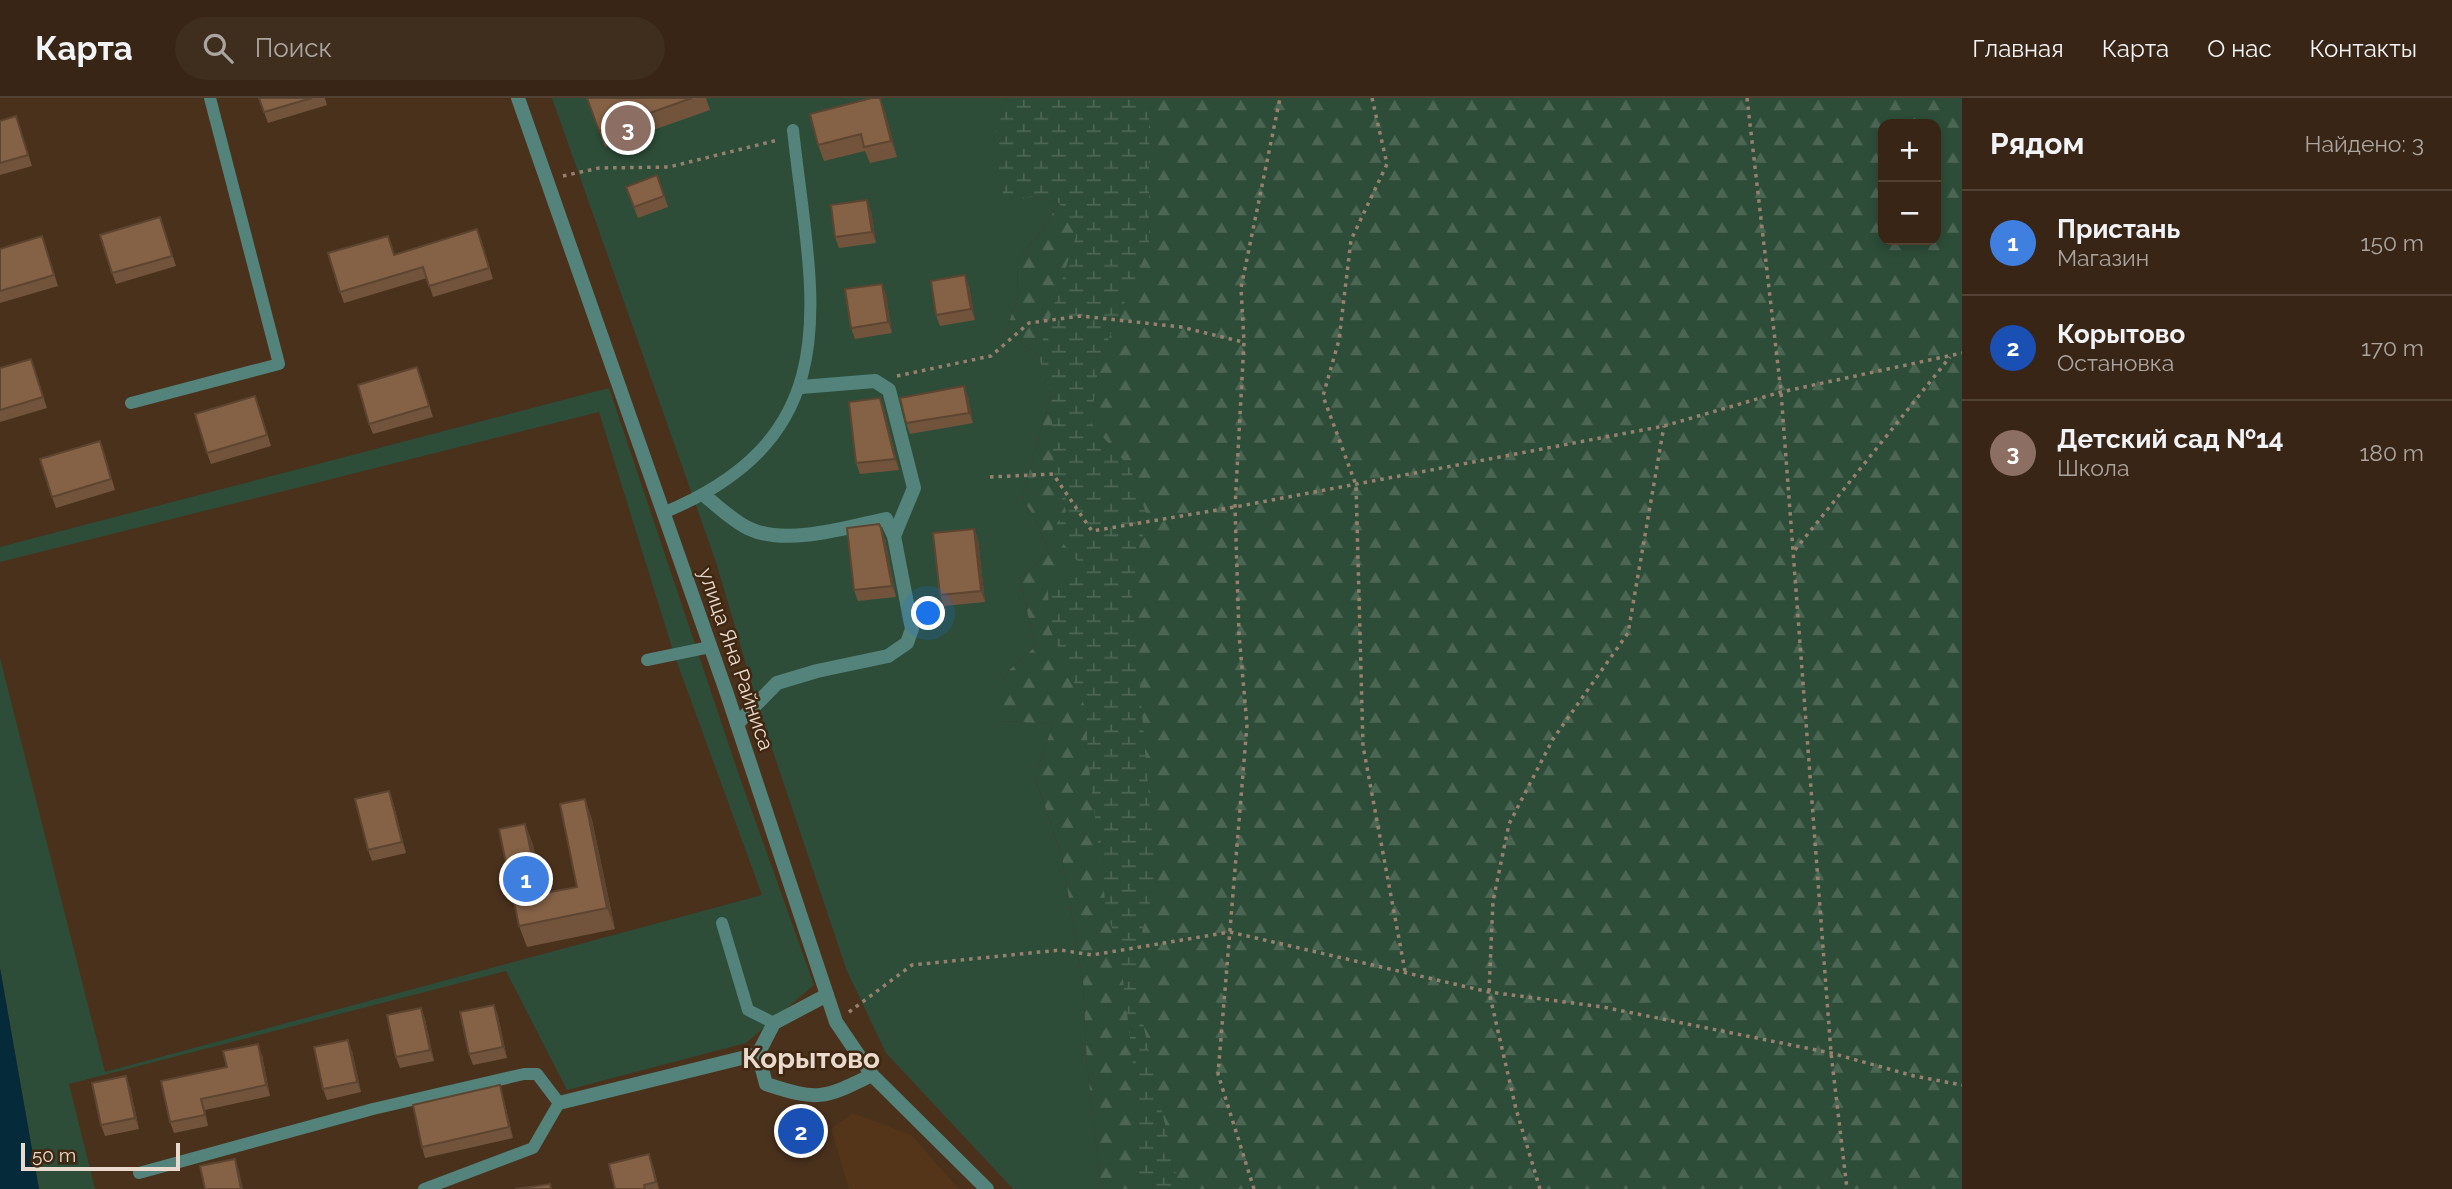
<!DOCTYPE html>
<html lang="ru">
<head>
<meta charset="utf-8">
<style>
	body { margin:0; font-family:Raleway,sans-serif; background:#3f2d1e; color:#f1f3f6 }
	.controls { position:absolute; right:21px; top:21px; display:grid; overflow:hidden; border-radius:14px; box-shadow:0 4px 10px #0003 }
	.controls button { width:63px; height:63px; display:grid; place-items:center; padding:0; border:0; border-bottom:2px solid #524234; background:#382515; color:#f1f3f6; font:35px sans-serif }
	.scale { position:absolute; left:21px; bottom:18px; width:159px; box-sizing:border-box; padding-left:7px; border:4px solid #eadacd; border-top:0; font-size:19px; line-height:24px; white-space:nowrap; color:#eadacd; -webkit-text-stroke:5px #3f2712; paint-order:stroke }
	.you { position:absolute; left:929px; top:516px; width:24px; height:24px; margin:-18px; border:5px solid #fff; border-radius:50%; background:#1a73e8; box-shadow:0 0 0 10px #1a73e833 }
	.badge { display:grid; place-items:center; width:46px; height:46px; border-radius:50%; background:#f8a14a; color:#fff; font-size:23px; font-weight:700 }
	.pin { position:absolute; translate:-50% -50%; border:4px solid #fff; box-shadow:0 2px 7px #0006 }
	.list { margin:0; padding:0; list-style:none }
	h2 { display:flex; justify-content:space-between; align-items:center; height:91px; margin:0; padding:0 28px; font-size:30px }
	h2 small { font-size:23px; font-weight:400; color:#aba5a0 }
	.list li { display:grid; grid-template-columns:46px 1fr auto; gap:21px; align-items:center; box-sizing:border-box; height:105px; padding:0 28px; border-top:2px solid #524234 }
	.list b { display:block; font-size:26px; white-space:nowrap }
	.list p { margin:0; font-size:23px; white-space:nowrap; color:#aba5a0 }
	.list em { font-size:23px; font-style:normal; color:#aba5a0 }
	.icon { flex:none; width:38px; height:38px; fill:none; stroke:currentColor; stroke-width:2; stroke-linecap:round; stroke-linejoin:round }
	.map { position:relative; flex:none; width:1962px; height:1091px; overflow:hidden }
	header { display:flex; align-items:center; gap:42px; box-sizing:border-box; height:98px; padding:0 35px; background:#382515; border-bottom:2px solid #524234 }
	header strong { font-size:33px }
	nav { display:flex; gap:38px; margin-inline-start:auto; font-size:24px }
	.search { width:490px; height:63px; background:#3f2d1e; display:flex; align-items:center; gap:18px; box-sizing:border-box; padding:0 24px; border-radius:38px; color:#aba5a0; font-size:26px }
	main { display:flex }
	aside { flex:1; background:#382515 }
	.map>svg:first-child { display:block }
	.built { fill:#54351a }
	.green { fill:#2d4d38 }
	.forest { fill:url(#forest-firs); fill-rule:evenodd }
	.wetland { fill:url(#wetland-marsh) }
	.water { fill:#052a39 }
	.lines { fill:none; stroke-linecap:round; stroke-linejoin:round }
	.path { stroke:#968170; stroke-width:3.5; stroke-dasharray:3.5 5; stroke-linecap:butt }
	.service { stroke:#53837a; stroke-width:12 }
	.minor { stroke:#53837a; stroke-width:14 }
	.tertiary { stroke:#53837a; stroke-width:14 }
	.wall { fill:#72543c }
	.shaded-wall { fill:#5d4531 }
	.building { fill:#856246; stroke:#5d4531; stroke-width:2 }
	.labels { text-anchor:middle; stroke-width:5; stroke-linejoin:round; paint-order:stroke }
	.street-label { font-size:21px; fill:#eadacd; stroke:#3f2712 }
	.district-label { font-size:28px; font-weight:bold; fill:#eadacd; stroke:#3f2712 }
</style>
</head>
<body>
<header>
<strong>Карта</strong>
<div class="search"><svg class="icon" aria-label="search" viewBox="0 0 24 24"><circle cx="10" cy="10" r="6"/><path d="M15 15l6 6"/></svg>Поиск</div>
<nav><a>Главная</a><a>Карта</a><a>О нас</a><a>Контакты</a></nav>
</header>
<main>
<div class="map">
<svg width="1962" height="1091" viewBox="0 0 1962 1091">
	<defs>
		<pattern id="forest-firs" width="22" height="20" patternUnits="userSpaceOnUse" patternTransform="scale(1.75)"><rect width="22" height="20" fill="#2d4d38"/><path d="M5 1l3.5 6h-7zM16 11l3.5 6h-7z" fill="#4c6654"/></pattern>
		<pattern id="wetland-marsh" width="20" height="14" patternUnits="userSpaceOnUse" patternTransform="scale(1.75)"><rect width="20" height="14" fill="#2d4d38"/><path d="M1 5h8M5 5V1M11 12h8M15 12V8" fill="none" stroke="#4c6654"/></pattern>
	</defs>
	<rect width="100%" height="100%" fill="#4a311c"/>
	<path class="built" d="M853,1015L911,1037L959,1091H849L831,1031Z"/>
	<g class="green">
		<path d="M552,0H1009L995,34L1007,104L1033,98L1059,105L1041,134L1017,162L1018,196L1006,234L1038,257L1051,296L1022,400L1035,420L1049,455L1020,480L1035,549L1005,576L1001,623L1053,626L1035,679L1062,759L1083,884L1087,967L1101,1091H1013L886,955L847,873L763,624L716,464Z"/>
		<path d="M609,290L739,677L814,887L746,945L567,992L506,873L69,986L95,1091H39L0,870V560L105,974L762,797L674,556L599,314L0,464V449Z"/>
	</g>
	<path class="forest" d="M1009,0H1962V1091H1101L1087,967L1083,884L1062,759L1035,679L1053,626L1000,623L1005,576L1035,549L1020,480L1049,455L1035,420L1022,400L1051,296L1038,257L1006,234L1018,196L1017,162L1041,134L1059,105L1034,98L1007,105L999,85L995,34ZM1883,26H1936V142H1883Z"/>
	<path class="wetland" d="M1009,0H1149V149L1099,263L1091,325L1130,370L1149,423L1140,444L1132,495L1156,782L1138,849L1137,898L1179,1091H1137V998L1120,857L1106,810L1088,661L1086,611L1049,529L1048,489L1079,465L1052,432L1066,413L1054,376L1051,296L1038,257L1076,138L1059,105L1033,98L1007,105L999,85L995,34Z"/>
	<path class="water" d="M0,870L39,1091H0Z"/>
	<g class="lines">
		<g class="path">
			<path d="M1372,0L1387,66L1351,142L1339,242L1323,298L1356,387L1363,648L1405,873"/>
			<path d="M1747,0L1781,294L1831,955L1847,1091"/>
			<path d="M563,78L599,70L669,69L778,42"/>
			<path d="M897,278L991,258L1029,225L1081,218L1181,229L1243,244"/>
			<path d="M990,379L1053,376L1092,433L1235,409L1664,328L1781,294L1962,255"/>
			<path d="M1795,452L1950,259"/>
			<path d="M849,914L912,867L1060,852L1092,857L1230,834L1489,894L1603,909L1831,955L1914,978L1962,987"/>
			<path d="M1254,1091L1218,976L1247,627L1239,536L1235,409L1244,244L1241,190L1280,0"/>
			<path d="M1540,1091L1516,1011L1489,894L1493,803L1509,726L1553,641L1628,535L1664,328"/>
		</g>
		<g class="service">
			<path d="M131,305L279,266L210,0"/>
			<path d="M663,415C855,336 811,198 793,32"/>
			<path d="M647,562L710,549"/>
			<path d="M722,825L748,912L774,925"/>
			<path d="M139,1075L373,1011L524,976H537L559,1005L533,1050L424,1091"/>
		</g>
		<g class="minor">
			<path d="M801,289L875,283L889,292L914,390L894,438"/>
			<path d="M705,398C719,409 734,424 750,431C787,448 848,429 886,421L894,438L912,531L907,545L888,558L817,573L777,585L737,626"/>
			<path d="M827,897L774,925L758,956L766,986C818,1003 823,1001 872,977"/>
			<path d="M559,1005L758,956"/>
		</g>
		<path class="tertiary" d="M518,0L727,596L836,924L872,977L987,1091"/>
	</g>
	<g class="wall">
		<path d="M259,0H325L327,7L268,25Z"/>
		<path d="M587,0H706L710,12L605,49Z"/>
		<path d="M880,0L885,14L897,59L870,65L865,53L824,63L818,47Z"/>
		<path d="M16,18L32,68L0,77V23Z"/>
		<path d="M657,77L668,109L638,120L626,89Z"/>
		<path d="M871,113L876,145L839,150L835,139Z"/>
		<path d="M160,119L176,168L116,186L112,175Z"/>
		<path d="M42,138L58,188L0,205V151Z"/>
		<path d="M481,142L493,181L433,199L427,180L344,205L340,194L394,156Z"/>
		<path d="M882,186L886,197L892,235L855,241L851,230Z"/>
		<path d="M969,188L975,222L940,228L936,217Z"/>
		<path d="M31,261L47,310L0,324V270Z"/>
		<path d="M417,269L433,319L373,336L369,326Z"/>
		<path d="M968,299L973,325L910,336L906,325Z"/>
		<path d="M880,300L884,311L899,372L860,376L856,365Z"/>
		<path d="M259,309L271,348L211,366L207,355Z"/>
		<path d="M104,354L115,392L56,410L52,399Z"/>
		<path d="M974,431L978,442L985,504L944,508L940,497Z"/>
		<path d="M885,441L896,499L858,503L854,492Z"/>
		<path d="M389,693L393,704L406,755L372,763L368,752Z"/>
		<path d="M585,701L592,722L615,831L527,849L519,828L525,726L533,747L543,796L577,789Z"/>
		<path d="M494,907L498,918L507,960L473,967L469,956Z"/>
		<path d="M421,910L425,921L434,963L400,970L396,959Z"/>
		<path d="M352,953L361,994L327,1002L323,991Z"/>
		<path d="M262,957L270,998L205,1012L208,1028L174,1035L170,1024L227,969Z"/>
		<path d="M500,987L503,998L513,1040L425,1060L422,1049Z"/>
		<path d="M130,989L139,1031L105,1038L101,1027Z"/>
		<path d="M653,1067L659,1091H615Z"/>
	</g>
	<g class="shaded-wall">
		<path d="M880,0L885,14L897,59L891,43Z"/>
		<path d="M867,102L871,113L876,145L872,134Z"/>
		<path d="M965,177L969,188L975,222L971,211Z"/>
		<path d="M882,186L886,197L892,235L888,224Z"/>
		<path d="M964,288L968,299L973,325L969,315Z"/>
		<path d="M880,300L884,311L899,372L895,361Z"/>
		<path d="M881,430L885,441L896,499L892,488Z"/>
		<path d="M974,431L978,442L985,504L981,493Z"/>
		<path d="M389,693L393,704L406,755L402,744Z"/>
		<path d="M585,701L592,722L615,831L607,810Z"/>
		<path d="M525,726L533,747L547,817L540,796Z"/>
		<path d="M494,907L498,918L507,960L503,949Z"/>
		<path d="M421,910L425,921L434,963L430,952Z"/>
		<path d="M348,942L352,953L361,994L357,984Z"/>
		<path d="M258,946L262,957L270,998L266,987Z"/>
		<path d="M126,978L130,989L139,1031L135,1020Z"/>
		<path d="M500,987L503,998L513,1040L509,1029Z"/>
		<path d="M201,1001L205,1012L208,1028L205,1017Z"/>
		<path d="M649,1056L653,1067L659,1091L656,1084Z"/>
		<path d="M235,1061L239,1072L243,1091H241Z"/>
	</g>
	<g class="building">
		<path d="M259,0H312L264,14Z"/>
		<path d="M587,0H692L599,33Z"/>
		<path d="M872,0H880L891,43L864,49L861,36L818,47L810,16Z"/>
		<path d="M16,18L28,57L0,65V23Z"/>
		<path d="M657,77L664,98L634,109L626,89Z"/>
		<path d="M867,102L872,134L835,139L831,107Z"/>
		<path d="M160,119L172,158L112,175L100,137Z"/>
		<path d="M477,131L489,170L429,188L423,169L340,194L328,155L388,138L394,157Z"/>
		<path d="M42,138L54,177L0,193V151Z"/>
		<path d="M965,177L971,211L936,217L931,183Z"/>
		<path d="M882,186L888,224L851,230L845,191Z"/>
		<path d="M31,261L43,299L0,312V270Z"/>
		<path d="M417,269L429,308L369,326L358,287Z"/>
		<path d="M964,288L969,315L906,325L900,300Z"/>
		<path d="M255,298L267,337L207,355L195,316Z"/>
		<path d="M880,300L895,361L856,365L849,304Z"/>
		<path d="M100,343L111,381L52,399L40,361Z"/>
		<path d="M879,426L881,430L892,488L854,492L847,430Z"/>
		<path d="M974,431L981,493L940,497L933,435Z"/>
		<path d="M389,693L402,744L368,752L355,701Z"/>
		<path d="M585,701L607,810L519,828L499,731L525,726L540,796L577,789L560,706Z"/>
		<path d="M494,907L503,949L469,956L460,914Z"/>
		<path d="M421,910L430,952L396,959L387,917Z"/>
		<path d="M348,942L357,984L323,991L314,949Z"/>
		<path d="M258,946L266,987L201,1001L205,1017L170,1024L161,983L227,969L223,953Z"/>
		<path d="M126,978L135,1020L101,1027L92,985Z"/>
		<path d="M500,987L509,1029L422,1049L413,1007Z"/>
		<path d="M649,1056L656,1084L644,1087L645,1091H615L609,1066Z"/>
		<path d="M235,1061L241,1091H205L200,1068Z"/>
		<path d="M550,1086L551,1091H515Z"/>
	</g>
	<g class="labels">
		<g class="street-label">
			<text transform="translate(736 561) rotate(71)" y="7">улица Яна Райниса</text>
		</g>
		<g class="district-label">
			<text x="811" y="970">Корытово</text>
		</g>
	</g>
</svg>
<div class="controls">
<button>+</button>
<button>−</button>
</div>
<div class="scale">50 m</div>
<div class="you"></div>
<div class="pin badge" style="left:526px;top:781px;background:#3f7fe0">1</div>
<div class="pin badge" style="left:801px;top:1033px;background:#1a4fb4">2</div>
<div class="pin badge" style="left:628px;top:30px;background:#8d6e63">3</div>
</div>
<aside>
<h2>Рядом<small>Найдено: 3</small></h2>
<ul class="list">
<li><span class="badge" style="background:#3f7fe0">1</span><div><b>Пристань</b><p>Магазин</p></div><em>150 m</em></li>
<li><span class="badge" style="background:#1a4fb4">2</span><div><b>Корытово</b><p>Остановка</p></div><em>170 m</em></li>
<li><span class="badge" style="background:#8d6e63">3</span><div><b>Детский сад №14</b><p>Школа</p></div><em>180 m</em></li>
</ul>
</aside>
</main>
</body>
</html>
